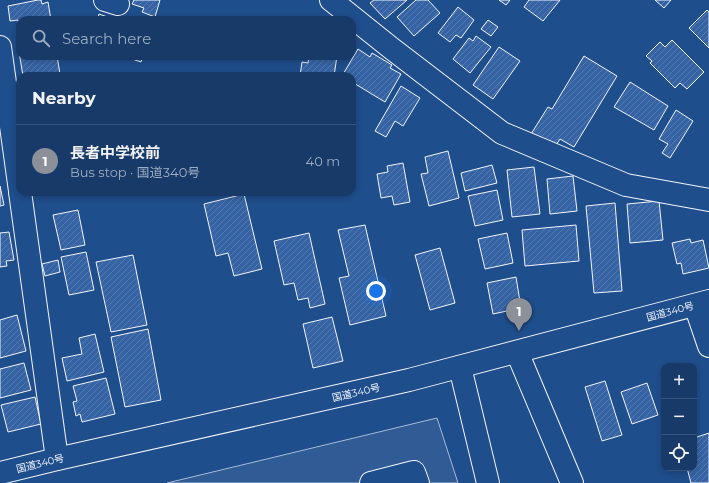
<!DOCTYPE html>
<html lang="en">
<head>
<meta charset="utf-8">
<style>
	body { margin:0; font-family:Montserrat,"Noto Sans JP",sans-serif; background:#20416f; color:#f1f3f6 }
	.controls { position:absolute; right:12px; bottom:12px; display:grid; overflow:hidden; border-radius:8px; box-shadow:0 2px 6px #0003 }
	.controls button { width:36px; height:36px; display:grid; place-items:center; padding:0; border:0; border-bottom:1px solid #36547d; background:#173a69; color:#f1f3f6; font:20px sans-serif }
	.you { position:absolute; left:376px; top:291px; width:14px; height:14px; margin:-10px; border:3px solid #fff; border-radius:50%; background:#1a73e8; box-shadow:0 0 0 6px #1a73e833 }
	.badge { display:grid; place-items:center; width:26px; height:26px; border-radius:50%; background:#8c9099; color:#fff; font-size:13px; font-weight:700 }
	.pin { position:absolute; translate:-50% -33px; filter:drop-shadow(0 1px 2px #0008) }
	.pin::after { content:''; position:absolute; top:21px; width:14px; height:12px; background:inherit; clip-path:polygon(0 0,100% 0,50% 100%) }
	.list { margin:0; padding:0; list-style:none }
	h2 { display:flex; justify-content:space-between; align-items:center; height:52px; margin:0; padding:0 16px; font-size:17px }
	h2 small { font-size:13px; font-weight:400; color:#9eadc0 }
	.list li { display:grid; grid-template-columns:26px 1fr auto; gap:12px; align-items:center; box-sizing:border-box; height:72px; padding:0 16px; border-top:1px solid #36547d }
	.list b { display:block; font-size:15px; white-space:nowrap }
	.list p { margin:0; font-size:13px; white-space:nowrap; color:#9eadc0 }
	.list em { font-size:13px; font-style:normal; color:#9eadc0 }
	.icon { flex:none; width:22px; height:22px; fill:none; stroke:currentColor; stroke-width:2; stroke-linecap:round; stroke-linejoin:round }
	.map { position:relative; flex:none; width:709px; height:483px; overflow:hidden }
	.search { position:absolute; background:#173a69; box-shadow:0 2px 6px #0003; left:16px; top:16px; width:340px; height:44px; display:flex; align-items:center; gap:10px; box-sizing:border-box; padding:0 14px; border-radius:12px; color:#9eadc0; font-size:15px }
	.panel { position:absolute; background:#173a69; box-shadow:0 2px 6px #0003; left:16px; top:72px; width:340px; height:124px; border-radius:12px }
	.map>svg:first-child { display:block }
	.built { fill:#305b95; stroke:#a8bbd7 }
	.building { fill:url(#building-hatch); stroke:#f2f6ff }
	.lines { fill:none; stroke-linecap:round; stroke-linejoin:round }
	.minor-casing { stroke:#f2f6ff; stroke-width:24 }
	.highway-casing { stroke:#f2f6ff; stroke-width:24 }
	.minor { stroke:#1f4e8c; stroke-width:22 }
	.highway { stroke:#1f4e8c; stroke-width:22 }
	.labels { text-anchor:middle; stroke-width:3; stroke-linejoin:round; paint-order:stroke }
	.street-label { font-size:10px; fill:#f2f6ff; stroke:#1f4e8c }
</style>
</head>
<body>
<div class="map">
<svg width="709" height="483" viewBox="0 0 709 483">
	<defs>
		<pattern id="building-hatch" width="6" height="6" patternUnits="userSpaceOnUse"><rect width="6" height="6" fill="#3563a3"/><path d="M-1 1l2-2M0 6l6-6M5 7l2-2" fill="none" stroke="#537ab1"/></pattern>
	</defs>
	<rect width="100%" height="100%" fill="#1f4e8c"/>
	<path class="built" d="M437,418L458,483H167Z"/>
	<g class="building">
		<path d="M38,0H41L42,4L48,2L51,20H20V32L18,20L10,21L8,6Z"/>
		<path d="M134,0H160L155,17L142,12L144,8L132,4Z"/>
		<path d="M374,0H407L385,19L370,3Z"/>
		<path d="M416,0H428L440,13L414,36L397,17Z"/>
		<path d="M499,0H510L506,5Z"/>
		<path d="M529,0H560L543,21L524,7Z"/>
		<path d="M655,0H671L664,8Z"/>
		<path d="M458,7L474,20L461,38L456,35L450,42L438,33Z"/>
		<path d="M707,10L709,12V48L689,28Z"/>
		<path d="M99,14L116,20H97Z"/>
		<path d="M488,20L498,27L491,36L481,29Z"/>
		<path d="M476,36L491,47L470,73L453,59L469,38L473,41Z"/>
		<path d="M672,40L704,72L687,89L680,83L675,88L650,63L652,61L646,56L660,42L665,47Z"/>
		<path d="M499,47L520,61L493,99L473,85Z"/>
		<path d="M358,49L370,57L372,53L392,65L390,68L401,74L385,102L352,82V76H342Z"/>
		<path d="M20,51V56H57L60,74L50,76H23L19,52Z"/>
		<path d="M123,56H143L141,62Z"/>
		<path d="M309,56H337L334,76H300L302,62L308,63Z"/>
		<path d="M584,56L617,76L574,147L560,139L554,148L531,134L548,107L552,109Z"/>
		<path d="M630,82L668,106L654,130L614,107Z"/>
		<path d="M401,86L420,98L403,126L395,121L386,137L375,131Z"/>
		<path d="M676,110L693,121L670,158L662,153L668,144L659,139Z"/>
		<path d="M448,151L459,198L429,206L421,174L428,173L425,157Z"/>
		<path d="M403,163L410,202L394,205L392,196L381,198L377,174L388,172L387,166Z"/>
		<path d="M492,165L497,183L465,191L461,173Z"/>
		<path d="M534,167L540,214L512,217L507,170Z"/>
		<path d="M573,176L577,211L550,214L547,179Z"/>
		<path d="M0,186L4,205L0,206Z"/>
		<path d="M497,190L503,220L475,226L468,196Z"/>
		<path d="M244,194L262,269L234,276L228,253L216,256L204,204Z"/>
		<path d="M659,201L663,240L630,243L627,204Z"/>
		<path d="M615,203L622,291L594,293L586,206Z"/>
		<path d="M78,210L85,245L61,250L53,215Z"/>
		<path d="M365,225L386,316L350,325L339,278L349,276L338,230Z"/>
		<path d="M576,225L579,261L525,266L522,230Z"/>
		<path d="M9,232L14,260L6,261L7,266L0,267V233Z"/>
		<path d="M309,233L325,304L310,308L308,298L298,300L294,283L284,285L274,241Z"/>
		<path d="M507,233L513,263L485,269L478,239Z"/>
		<path d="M690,239L691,243L703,240L709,268L683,274L681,263L677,264L672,243Z"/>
		<path d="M440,248L455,303L430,310L415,255Z"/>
		<path d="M86,252L94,290L69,295L61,257Z"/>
		<path d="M133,255L147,325L111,332L96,262Z"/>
		<path d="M58,260L60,272L45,276L42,264Z"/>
		<path d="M516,277L521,308L493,314L487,283Z"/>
		<path d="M17,315L26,351L0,358V320Z"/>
		<path d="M332,317L343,361L313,368L303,324Z"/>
		<path d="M148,329L161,400L125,407L111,337Z"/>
		<path d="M95,334L104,372L67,381L62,358L82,354L79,338Z"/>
		<path d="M24,363L31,390L0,398V369Z"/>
		<path d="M106,378L115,414L82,422L80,414L76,416L73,402L77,401L73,386Z"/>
		<path d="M605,381L622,435L602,441L585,387Z"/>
		<path d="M647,383L658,415L632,424L621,392Z"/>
		<path d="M35,397L41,424L8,432L1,405Z"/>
		<path d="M709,433V483H691L687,468H694V438Z"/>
	</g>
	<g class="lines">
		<defs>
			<g id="minor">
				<path d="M105,0L118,4"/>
				<path d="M331,0L391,48L502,133L626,185L709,200"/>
				<path d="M0,47L20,191"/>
				<path d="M20,192L57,459"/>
				<path d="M695,305L709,346"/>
				<path d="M517,352L572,483"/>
				<path d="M460,367L488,483"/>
				<path d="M371,483L414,472L418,483"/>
			</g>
			<path id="highway" d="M0,473L57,459L409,380L709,301"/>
		</defs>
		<use href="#minor" class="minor-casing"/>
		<use href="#highway" class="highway-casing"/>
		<use href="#minor" class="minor"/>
		<use href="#highway" class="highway"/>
	</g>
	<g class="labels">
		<g class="street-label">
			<text transform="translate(670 311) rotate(-15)" y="4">国道340号</text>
			<text transform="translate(356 392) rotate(-13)" y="4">国道340号</text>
			<text transform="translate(40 463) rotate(-14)" y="4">国道340号</text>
		</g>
	</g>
</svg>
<div class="controls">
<button>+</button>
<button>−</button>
<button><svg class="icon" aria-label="locate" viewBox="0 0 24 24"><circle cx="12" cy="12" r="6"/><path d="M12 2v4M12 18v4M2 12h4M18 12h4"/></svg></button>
</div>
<div class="you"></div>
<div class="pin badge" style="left:519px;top:331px">1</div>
<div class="search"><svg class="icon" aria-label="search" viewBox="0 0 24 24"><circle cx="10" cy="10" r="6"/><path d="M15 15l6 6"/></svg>Search here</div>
<section class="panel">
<h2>Nearby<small></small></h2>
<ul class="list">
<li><span class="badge">1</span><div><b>長者中学校前</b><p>Bus stop · 国道340号</p></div><em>40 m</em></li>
</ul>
</section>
</div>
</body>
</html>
